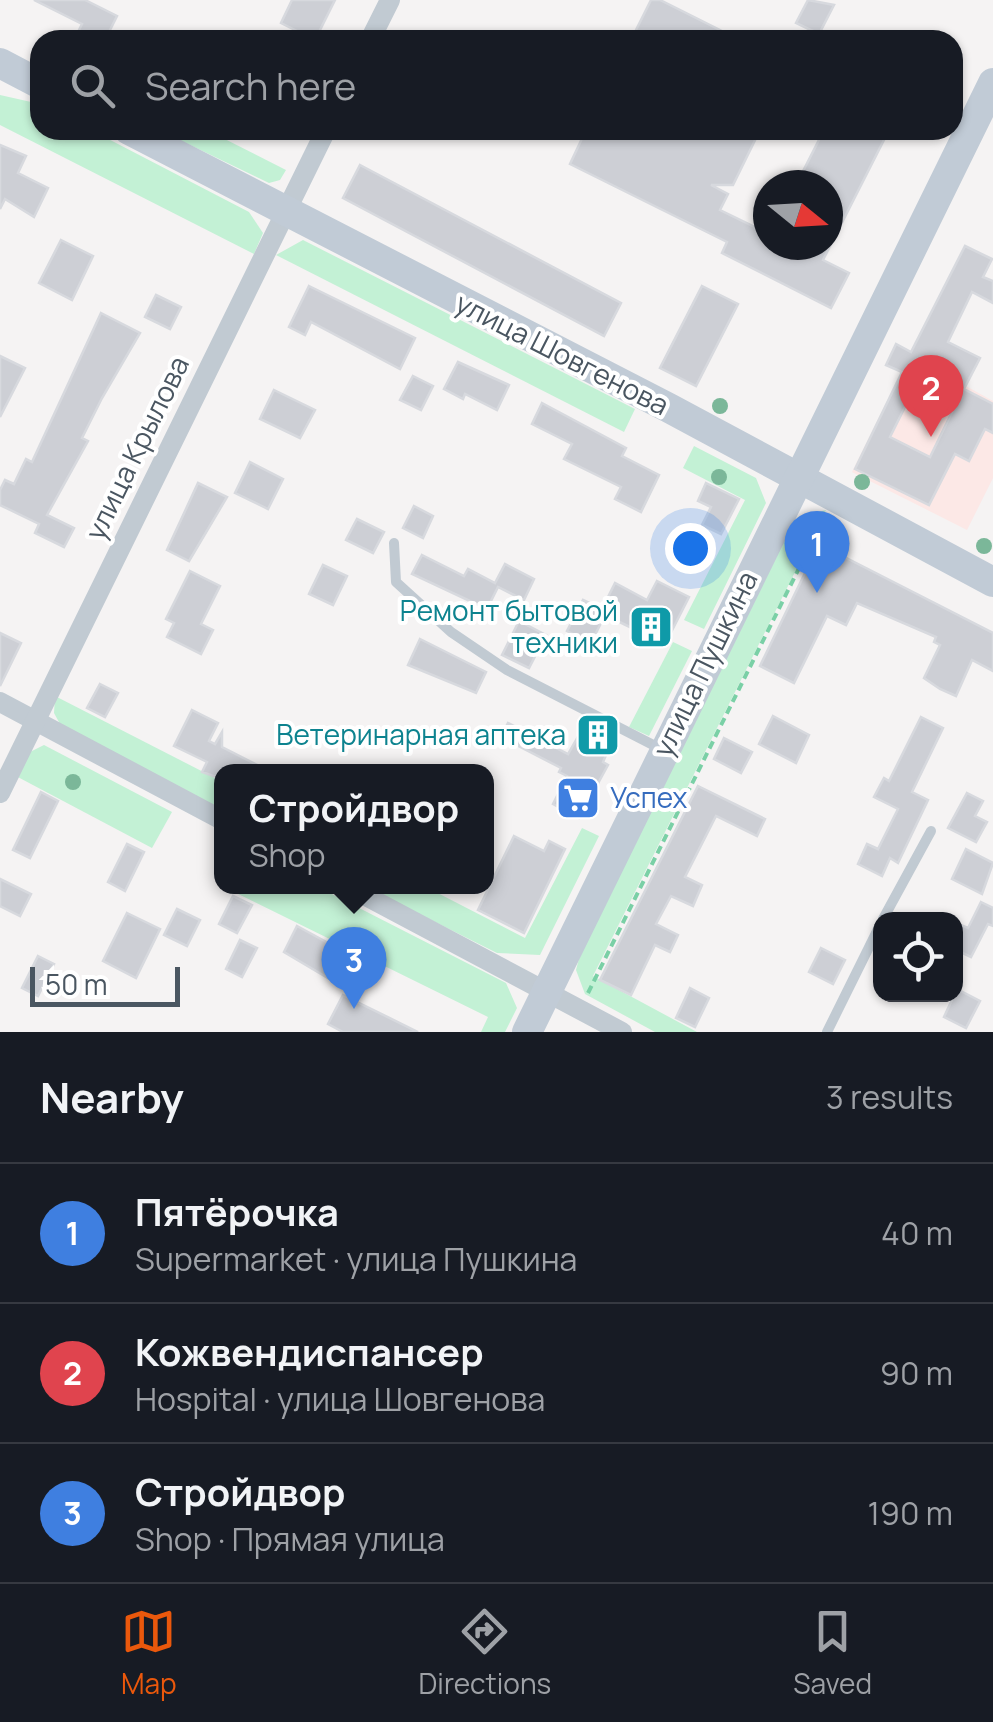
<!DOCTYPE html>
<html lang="en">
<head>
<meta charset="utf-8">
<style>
	body { margin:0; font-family:Manrope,sans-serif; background:#242831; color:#f1f3f6 }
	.controls { position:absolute; right:30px; bottom:30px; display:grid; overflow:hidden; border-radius:20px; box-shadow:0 2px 8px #0004 }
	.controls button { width:90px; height:90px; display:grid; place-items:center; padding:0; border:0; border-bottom:2px solid #363941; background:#171b24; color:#f1f3f6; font:50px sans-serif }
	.compass { position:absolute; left:753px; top:170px; width:90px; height:90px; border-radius:50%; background:#171b24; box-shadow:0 2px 8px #0004; rotate:108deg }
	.scale { position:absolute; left:30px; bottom:25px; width:150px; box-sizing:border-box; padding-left:10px; border:5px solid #4a5661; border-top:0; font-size:28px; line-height:35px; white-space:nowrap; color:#4a5661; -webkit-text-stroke:8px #fff; paint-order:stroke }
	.you { position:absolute; left:690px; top:548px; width:35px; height:35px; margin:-25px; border:8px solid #fff; border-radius:50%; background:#1a73e8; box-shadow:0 0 0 15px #1a73e833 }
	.badge { display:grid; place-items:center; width:65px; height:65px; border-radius:50%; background:#ea580c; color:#fff; font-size:32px; font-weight:700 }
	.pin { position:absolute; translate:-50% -82px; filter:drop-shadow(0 2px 5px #0008) }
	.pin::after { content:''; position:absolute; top:52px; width:35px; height:30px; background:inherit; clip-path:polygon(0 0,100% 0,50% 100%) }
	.popup { position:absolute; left:214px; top:764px; width:280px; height:130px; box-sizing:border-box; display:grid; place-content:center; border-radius:20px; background:#171b24; filter:drop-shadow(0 2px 8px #0005); font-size:32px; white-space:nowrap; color:#9ea1a6 }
	.popup b { font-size:38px; color:#f1f3f6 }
	.popup::after { content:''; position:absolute; left:50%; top:100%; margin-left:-20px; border:20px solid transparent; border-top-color:#171b24 }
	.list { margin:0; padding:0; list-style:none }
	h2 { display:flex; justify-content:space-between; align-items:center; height:130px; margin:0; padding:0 40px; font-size:42px }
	h2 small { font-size:32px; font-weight:400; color:#9ea1a6 }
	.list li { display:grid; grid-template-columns:65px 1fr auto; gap:30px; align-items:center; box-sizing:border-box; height:140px; padding:0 40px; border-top:2px solid #363941 }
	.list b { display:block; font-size:38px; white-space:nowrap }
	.list p { margin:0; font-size:32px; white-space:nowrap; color:#9ea1a6 }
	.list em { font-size:32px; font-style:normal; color:#9ea1a6 }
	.icon { flex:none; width:55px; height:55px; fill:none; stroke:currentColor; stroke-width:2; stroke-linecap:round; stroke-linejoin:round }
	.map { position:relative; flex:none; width:993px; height:1032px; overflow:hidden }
	.search { position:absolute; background:#171b24; box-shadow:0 2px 8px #0004; left:30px; right:30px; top:30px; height:110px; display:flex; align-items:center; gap:25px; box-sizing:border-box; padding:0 35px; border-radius:30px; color:#9ea1a6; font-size:38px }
	.sheet { height:550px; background:#171b24 }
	nav { display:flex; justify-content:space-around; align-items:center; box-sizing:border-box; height:140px; border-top:2px solid #363941; background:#171b24; font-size:28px; color:#9ea1a6 }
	nav a { display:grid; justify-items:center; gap:5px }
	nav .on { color:#ea580c }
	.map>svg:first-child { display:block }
	.medical { fill:#fce8e6 }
	.green { fill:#c3f1d5 }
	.building { fill:#cdcfd5; stroke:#d7d9de; stroke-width:2.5; fill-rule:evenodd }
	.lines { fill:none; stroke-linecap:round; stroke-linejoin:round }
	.path { stroke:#7ad0a6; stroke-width:4; stroke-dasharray:8 5; stroke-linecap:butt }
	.service { stroke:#c1cad2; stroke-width:10 }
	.minor { stroke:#c1cad2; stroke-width:20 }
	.secondary { stroke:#c1cbd6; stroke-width:30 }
	.tree { fill:#7bb799 }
	.labels { text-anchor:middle; stroke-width:8; stroke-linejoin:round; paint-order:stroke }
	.street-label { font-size:28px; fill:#4a5661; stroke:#fff }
	.culture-label { font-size:28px; fill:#0d838f; stroke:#fff; text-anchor:end }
	.shop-label { font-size:28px; fill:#366cbe; stroke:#fff; text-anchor:start }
</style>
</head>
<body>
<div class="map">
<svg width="993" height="1032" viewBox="0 0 993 1032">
	<rect width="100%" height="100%" fill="#f5f3f3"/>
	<path class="medical" d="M910,355L993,401V478L967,530L852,472Z"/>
	<g class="green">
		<path d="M0,95L40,104V130H91L249,212L263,233L254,254L0,125Z"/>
		<path d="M159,130H207L286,170L280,180L269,183Z"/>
		<path d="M303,240L635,409L624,432L276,255Z"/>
		<path d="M694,446L756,478L766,503L704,629L684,620L745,500L683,468Z"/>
		<path d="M826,510L593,976L697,1032H655L585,994L576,970L580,955L785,539L798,517Z"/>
		<path d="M673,642L692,651L649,736L629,727Z"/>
		<path d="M55,696L221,781V811L60,724L54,713Z"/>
		<path d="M44,745L172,812L152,848L14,775L24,755Z"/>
		<path d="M582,828L599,836L540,955L497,953L365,887H426L525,938Z"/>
		<path d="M224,887H318L506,983L517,1008L505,1032H481L488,1017Z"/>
	</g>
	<g class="building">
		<path d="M34,0H85L117,16L105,40H74L82,24Z"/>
		<path d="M292,0H335L315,40L281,23Z"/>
		<path d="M651,0H660L740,40H631Z"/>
		<path d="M808,0L834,5L819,34L796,23Z"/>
		<path d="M586,130H760L733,185H711L728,194L720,210L755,227L768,202V245H828V185H796L824,130H889L823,260L849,273L831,308L722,253L727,242L570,164Z"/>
		<path d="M0,145L26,156L18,173L48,188L34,217L5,199L0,209Z"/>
		<path d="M360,165L621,303L604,336L343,198Z"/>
		<path d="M61,240L93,256L72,300L39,283Z"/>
		<path d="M965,246L992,259L983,277L993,281V303L972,292L948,342L980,358L964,389L993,404V433L985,429L969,461L955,454L929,505L855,469L902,372L886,365L896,344L911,352ZM913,391L952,412L930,457L890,437Z"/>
		<path d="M309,286L415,338L400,369L311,322L305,335L289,327Z"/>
		<path d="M702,286L738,304L696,386L660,368Z"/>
		<path d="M156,295L181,307L170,329L145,317Z"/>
		<path d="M101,313L140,333L102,398L82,438L88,441L47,515L74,528L64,547L35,533L39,524L0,505V490L5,480L14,484L26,459L32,462Z"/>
		<path d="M0,356L25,368L0,417Z"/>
		<path d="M458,362L509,385L497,410L465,394L463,399L444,389Z"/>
		<path d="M413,376L433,386L421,410L400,400Z"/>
		<path d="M274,390L315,410L300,438L260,419Z"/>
		<path d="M542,403L626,448L622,456L659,475L641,512L615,499L621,487L564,459L572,444L532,424Z"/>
		<path d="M250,462L283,479L268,509L235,493Z"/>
		<path d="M198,483L227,497L189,561L167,550Z"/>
		<path d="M706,483L739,499L721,534L702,525L711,507L698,501Z"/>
		<path d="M414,506L433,516L423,538L403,528Z"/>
		<path d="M357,519L384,532L373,553L346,540Z"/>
		<path d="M819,544L993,633V671L972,660L956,696L940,689L924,678L940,645L934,642L936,637L857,603L846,625L827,616L794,683L760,666Z"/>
		<path d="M422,555L464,576L468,569L495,583L505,564L534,579L524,600L498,587L487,609L412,574Z"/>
		<path d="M323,565L347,576L333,605L309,594Z"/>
		<path d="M190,571L220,586L201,624L213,630L201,654L167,637L174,623L166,619Z"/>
		<path d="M657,581L689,597L665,644L605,615L591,643L567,631L583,600L602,609L615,583L647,600Z"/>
		<path d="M519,621L546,635L529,668L502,655Z"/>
		<path d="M0,633L21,643L0,686Z"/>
		<path d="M420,639L486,672L476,693L408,665Z"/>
		<path d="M100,684L118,693L105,717L87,708Z"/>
		<path d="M192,710L218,723L209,741L215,744L222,732V747L271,772H222V779L202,772L207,762L174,746Z"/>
		<path d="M773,716L809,735L796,763L759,744Z"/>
		<path d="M921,717L943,728L912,792L928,800L898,863L890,858L882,876L858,864L867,844L878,849L898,809L874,797L884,778L889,781Z"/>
		<path d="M587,721L615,735L603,762L608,765L579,818L553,804L567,776L559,772L561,768L501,737L508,723L568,754Z"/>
		<path d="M724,738L752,752L741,773L714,759Z"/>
		<path d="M698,786L765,819L757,836L716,816L685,877L702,885L693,906L671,896L656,924L678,935L670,952L655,945L631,995L600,980Z"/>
		<path d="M41,792L58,801L30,858L13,850Z"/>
		<path d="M967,793L983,801L975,816L987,822L976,842L948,828Z"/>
		<path d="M514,836L544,851L549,841L565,849L524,933L478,910Z"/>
		<path d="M127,844L144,852L125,891L108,882Z"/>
		<path d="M966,849L993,863L982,894L952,879Z"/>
		<path d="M0,879L31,894L20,916L0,906Z"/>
		<path d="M233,896L252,905L237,933L219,924Z"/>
		<path d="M981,902L993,908V926L988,924L971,957L956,950V923L968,928Z"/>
		<path d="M177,909L200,920L187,946L164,935Z"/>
		<path d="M127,913L160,929L136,978L103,961Z"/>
		<path d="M297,926L352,956L338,984L284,952Z"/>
		<path d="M240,940L257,948L242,977L226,969Z"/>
		<path d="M821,948L845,960L833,984L809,972Z"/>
		<path d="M38,956L54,964L38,996L22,988Z"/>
		<path d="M690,988L709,998L695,1027L676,1018Z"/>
		<path d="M957,989L980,1001L966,1028L944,1017Z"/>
		<path d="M343,995L418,1032H343L328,1024Z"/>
	</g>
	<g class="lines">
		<path class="path" d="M588,993L815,536"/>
		<g class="service">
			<path d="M394,543L396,582L451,632L507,670L661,749"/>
			<path d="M883,919L931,831"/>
			<path d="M827,1032L880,925"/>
		</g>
		<g class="minor">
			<path d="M370,40L390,0"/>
			<path d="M0,702L222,820"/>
			<path d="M0,793L326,130"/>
			<path d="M347,886L622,1032"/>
		</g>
		<g class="secondary">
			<path d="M0,63L40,84"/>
			<path d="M129,130L669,408L993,582"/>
			<path d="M527,1032L993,83"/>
		</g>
	</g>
	<g class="tree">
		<circle cx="720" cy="406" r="8"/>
		<circle cx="719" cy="477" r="8"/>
		<circle cx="862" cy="482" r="8"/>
		<circle cx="837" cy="532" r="8"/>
		<circle cx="984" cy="546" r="8"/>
		<circle cx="73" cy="782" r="8"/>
	</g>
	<defs>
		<symbol id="building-square" viewBox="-11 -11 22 22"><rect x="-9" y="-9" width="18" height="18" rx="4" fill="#0f9aa8" stroke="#fff"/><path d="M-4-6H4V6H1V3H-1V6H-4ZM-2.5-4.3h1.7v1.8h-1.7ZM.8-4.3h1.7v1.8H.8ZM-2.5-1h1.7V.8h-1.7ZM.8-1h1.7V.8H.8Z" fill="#fff"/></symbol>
		<symbol id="supermarket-square" viewBox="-11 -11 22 22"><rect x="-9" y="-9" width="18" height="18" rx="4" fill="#3f7fe0" stroke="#fff"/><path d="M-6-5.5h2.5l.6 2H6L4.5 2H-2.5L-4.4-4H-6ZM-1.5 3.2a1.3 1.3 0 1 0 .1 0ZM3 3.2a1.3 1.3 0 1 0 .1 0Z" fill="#fff"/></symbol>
	</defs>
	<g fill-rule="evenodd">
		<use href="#building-square" x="626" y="602" width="50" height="50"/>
		<use href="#building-square" x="573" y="710" width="50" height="50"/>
		<use href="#supermarket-square" x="553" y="773" width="50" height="50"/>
	</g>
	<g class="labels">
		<g class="street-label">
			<text transform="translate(562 354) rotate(27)" y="10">улица Шовгенова</text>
			<text transform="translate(137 448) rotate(-64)" y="10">улица Крылова</text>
			<text transform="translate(705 664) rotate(-64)" y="10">улица Пушкина</text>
		</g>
		<g class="culture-label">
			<text x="618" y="621">Ремонт бытовой<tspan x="618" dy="32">техники</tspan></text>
			<text x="566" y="745">Ветеринарная аптека</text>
		</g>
		<g class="shop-label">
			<text x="610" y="808">Успех</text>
		</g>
	</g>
</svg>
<div class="controls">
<button><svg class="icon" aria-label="locate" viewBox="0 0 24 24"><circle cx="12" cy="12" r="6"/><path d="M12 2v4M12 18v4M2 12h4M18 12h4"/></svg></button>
</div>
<svg class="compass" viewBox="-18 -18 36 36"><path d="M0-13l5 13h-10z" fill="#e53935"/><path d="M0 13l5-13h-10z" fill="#9ea1a6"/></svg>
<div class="scale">50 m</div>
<div class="you"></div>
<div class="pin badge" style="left:817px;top:593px;background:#3f7fe0">1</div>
<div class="pin badge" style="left:931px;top:437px;background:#e0444e">2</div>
<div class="pin badge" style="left:354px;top:1009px;background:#3f7fe0">3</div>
<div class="popup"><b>Стройдвор</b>Shop</div>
<div class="search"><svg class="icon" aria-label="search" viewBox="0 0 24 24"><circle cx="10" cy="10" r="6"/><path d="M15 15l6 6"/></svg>Search here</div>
</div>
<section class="sheet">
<h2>Nearby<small>3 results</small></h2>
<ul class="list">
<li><span class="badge" style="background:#3f7fe0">1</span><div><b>Пятёрочка</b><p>Supermarket · улица Пушкина</p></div><em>40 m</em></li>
<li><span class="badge" style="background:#e0444e">2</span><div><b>Кожвендиспансер</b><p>Hospital · улица Шовгенова</p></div><em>90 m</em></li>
<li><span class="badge" style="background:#3f7fe0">3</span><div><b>Стройдвор</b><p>Shop · Прямая улица</p></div><em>190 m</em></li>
</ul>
</section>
<nav>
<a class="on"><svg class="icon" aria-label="map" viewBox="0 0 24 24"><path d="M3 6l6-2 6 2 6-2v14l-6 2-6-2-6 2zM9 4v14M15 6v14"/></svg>Map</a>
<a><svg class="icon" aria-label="directions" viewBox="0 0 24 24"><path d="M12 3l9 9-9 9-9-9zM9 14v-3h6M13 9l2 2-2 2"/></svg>Directions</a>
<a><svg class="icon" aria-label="saved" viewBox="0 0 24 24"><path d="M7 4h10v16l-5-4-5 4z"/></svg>Saved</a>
</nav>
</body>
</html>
